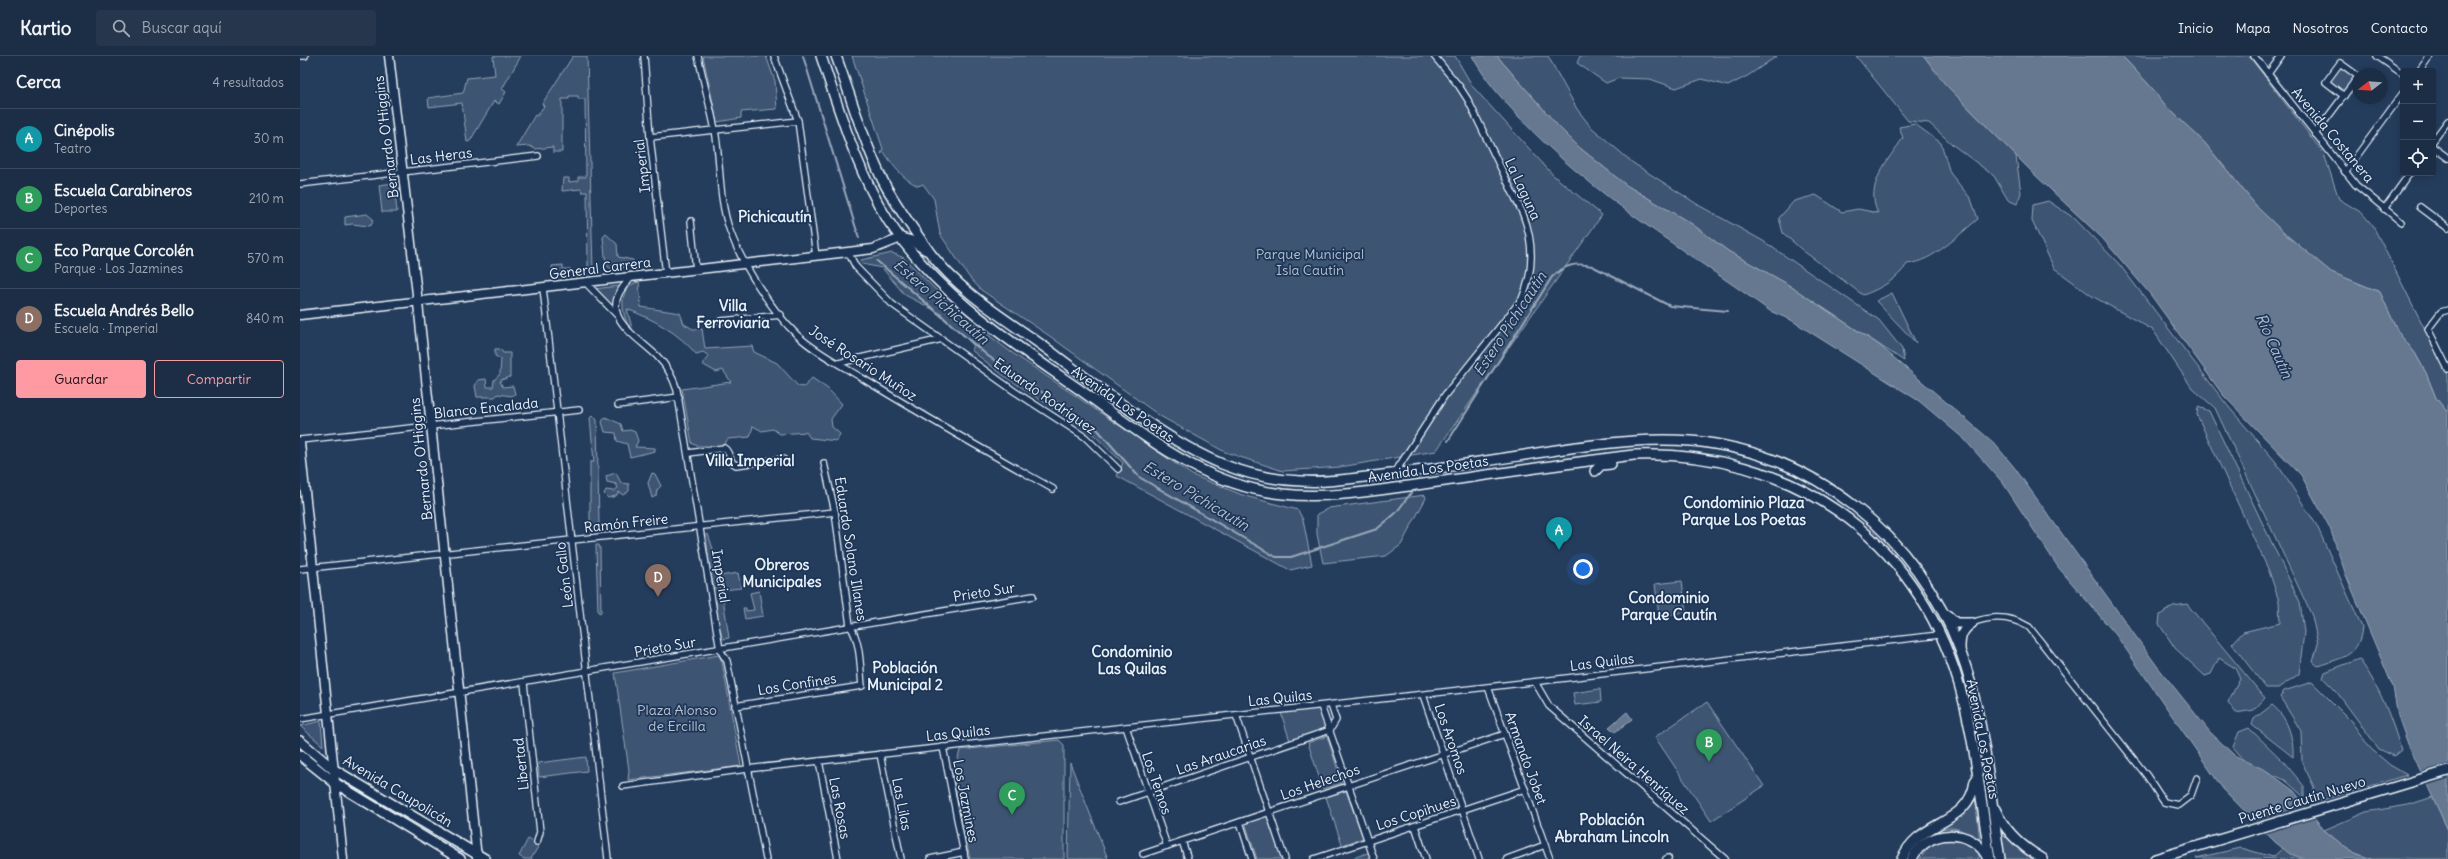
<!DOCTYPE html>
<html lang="es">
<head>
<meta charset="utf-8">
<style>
	body { margin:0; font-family:Delius,sans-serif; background:#25364d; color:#f1f3f6 }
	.controls { position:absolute; right:12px; top:12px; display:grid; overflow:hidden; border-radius:4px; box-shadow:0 2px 10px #0003 }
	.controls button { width:36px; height:36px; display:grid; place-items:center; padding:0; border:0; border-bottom:1px solid #3a4a5f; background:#1c2e46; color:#f1f3f6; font:20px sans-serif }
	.compass { position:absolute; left:2052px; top:12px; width:36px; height:36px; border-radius:50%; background:#1c2e46; box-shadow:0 2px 10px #0003; rotate:253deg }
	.you { position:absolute; left:1283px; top:513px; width:14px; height:14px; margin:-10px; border:3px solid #fff; border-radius:50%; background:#1a73e8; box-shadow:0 0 0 6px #1a73e833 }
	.badge { display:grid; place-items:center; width:26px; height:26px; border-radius:50%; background:#ff9aa2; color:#fff; font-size:13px; font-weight:700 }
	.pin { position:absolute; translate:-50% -33px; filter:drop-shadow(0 1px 2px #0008) }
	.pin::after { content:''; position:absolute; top:21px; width:14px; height:12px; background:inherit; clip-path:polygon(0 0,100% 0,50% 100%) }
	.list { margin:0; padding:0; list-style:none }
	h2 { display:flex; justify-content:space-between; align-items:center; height:52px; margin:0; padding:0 16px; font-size:17px }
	h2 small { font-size:13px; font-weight:400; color:#a0a8b3 }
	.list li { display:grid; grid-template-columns:26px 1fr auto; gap:12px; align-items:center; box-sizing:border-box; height:60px; padding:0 16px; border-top:1px solid #3a4a5f }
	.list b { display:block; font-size:15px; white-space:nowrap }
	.list p { margin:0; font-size:13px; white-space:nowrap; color:#a0a8b3 }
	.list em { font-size:13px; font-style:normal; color:#a0a8b3 }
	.actions { display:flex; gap:8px; padding:12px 16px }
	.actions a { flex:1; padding:9px 0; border:1px solid #ff9aa2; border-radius:4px; text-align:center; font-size:14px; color:#ff9aa2 }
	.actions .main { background:#ff9aa2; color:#111 }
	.icon { flex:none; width:22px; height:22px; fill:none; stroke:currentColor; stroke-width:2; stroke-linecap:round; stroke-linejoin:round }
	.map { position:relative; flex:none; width:2148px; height:803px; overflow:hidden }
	header { display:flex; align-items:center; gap:24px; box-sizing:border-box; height:56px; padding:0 20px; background:#1c2e46; border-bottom:1px solid #3a4a5f }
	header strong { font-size:19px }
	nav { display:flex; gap:22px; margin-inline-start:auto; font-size:14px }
	.search { width:280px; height:36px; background:#25364d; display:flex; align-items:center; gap:10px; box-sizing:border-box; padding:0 14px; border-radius:4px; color:#a0a8b3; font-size:15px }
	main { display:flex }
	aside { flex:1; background:#1c2e46 }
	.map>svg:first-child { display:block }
	.green { fill:#3e5472; stroke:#93a2b5 }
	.water { fill:#657890; stroke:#99a8ba }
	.pier { fill:#253d5d }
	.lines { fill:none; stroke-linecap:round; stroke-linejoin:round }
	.stream { stroke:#99a8ba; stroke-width:2 }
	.street-casing { stroke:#e8f1f8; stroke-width:8 }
	.secondary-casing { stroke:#e8f1f8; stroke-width:11 }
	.primary-casing { stroke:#e8f1f8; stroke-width:12 }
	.street { stroke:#1d3557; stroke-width:5.5 }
	.secondary { stroke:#1d3557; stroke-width:8 }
	.primary { stroke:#1d3557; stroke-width:9 }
	.labels { text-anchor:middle; stroke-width:3.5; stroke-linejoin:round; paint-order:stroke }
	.street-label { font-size:14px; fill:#e8f1f8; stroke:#1d3557 }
	.park-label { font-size:14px; fill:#b5c2d0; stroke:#1d3557 }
	.neighbourhood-label { font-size:15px; font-weight:bold; fill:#e8f1f8; stroke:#1d3557 }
	.water-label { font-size:15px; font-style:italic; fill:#b4c1ce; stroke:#1d3557 }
</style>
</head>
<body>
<header>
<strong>Kartio</strong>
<div class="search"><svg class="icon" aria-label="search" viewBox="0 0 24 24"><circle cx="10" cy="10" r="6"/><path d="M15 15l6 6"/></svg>Buscar aquí</div>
<nav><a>Inicio</a><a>Mapa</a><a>Nosotros</a><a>Contacto</a></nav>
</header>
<main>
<aside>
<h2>Cerca<small>4 resultados</small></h2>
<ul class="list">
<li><span class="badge" style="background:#0f9aa8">A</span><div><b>Cinépolis</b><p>Teatro</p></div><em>30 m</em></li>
<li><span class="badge" style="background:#2e9e5b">B</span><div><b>Escuela Carabineros</b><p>Deportes</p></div><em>210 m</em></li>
<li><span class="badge" style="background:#2e9e5b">C</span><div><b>Eco Parque Corcolén</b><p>Parque · Los Jazmines</p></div><em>570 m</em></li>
<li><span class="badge" style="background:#8d6e63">D</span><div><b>Escuela Andrés Bello</b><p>Escuela · Imperial</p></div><em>840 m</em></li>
</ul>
<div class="actions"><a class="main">Guardar</a><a>Compartir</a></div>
</aside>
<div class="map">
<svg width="2148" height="803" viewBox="0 0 2148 803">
	<rect width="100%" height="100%" fill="#253d5d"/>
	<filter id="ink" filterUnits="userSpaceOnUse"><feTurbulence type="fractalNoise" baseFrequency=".025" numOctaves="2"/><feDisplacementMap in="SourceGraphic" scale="8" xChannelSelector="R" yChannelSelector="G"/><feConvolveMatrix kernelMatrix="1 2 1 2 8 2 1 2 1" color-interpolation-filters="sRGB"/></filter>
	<g filter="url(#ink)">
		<g class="green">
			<path d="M193,0H221L202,33L206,36L199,48L194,45L170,85L167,86L162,47L129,51L128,42L163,37L167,22L195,19Z"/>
			<path d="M273,0H287L293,214H288L287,136H282L281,133L262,135L263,122H269V126L278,125V121H286L285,43H278V40H269V43H262V96H253V91L235,93L230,90L216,91L235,59L237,60L244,50L242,48Z"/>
			<path d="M403,0H466L475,25L477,53L441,56V62L417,66Z"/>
			<path d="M552,0H1155L1173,31L1254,120L1302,159L1136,395L1040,411L983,415L925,396L860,360L751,281L681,234L669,221L640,178L634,143L623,128L618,130C602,122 594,111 584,96L581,98L583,93Z"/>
			<path d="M1197,0H1248L1277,53L1291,71L1333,107L1400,150L1463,185L1579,264L1602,293L1604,305L1484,226L1428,195L1392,168L1326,129L1280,92L1258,70Z"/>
			<path d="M1280,0H1477L1449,19L1428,30L1402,23L1376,32L1350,23L1319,22L1306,27L1277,7Z"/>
			<path d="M1556,0H1624L1645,28L1716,100L1721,137L1717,148L1708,144L1694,120L1653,89L1629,67L1608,65Z"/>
			<path d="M1822,0H1949L2024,98L2039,143L2062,157L2073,170L2148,319V357L2136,342L2126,317L2115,297L2098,276L2080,236L2031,216L1985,178L1958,152L1904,86L1866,50L1852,32Z"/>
			<path d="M2040,9L2056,21L2044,37L2028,26Z"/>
			<path d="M1615,68L1641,87L1650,117L1671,143L1678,163C1657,180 1634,205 1607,208C1598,223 1580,233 1563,239L1502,194L1483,177L1479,162L1494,145L1516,139L1542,156L1558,153L1578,157C1564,130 1588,104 1603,82L1599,71Z"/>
			<path d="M94,127L97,156H82L79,129Z"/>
			<path d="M1748,145L1774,162L1819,208L1927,349L1976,406L2017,470L2062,571C2059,601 2043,601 2018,610L2013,606L2018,588L2012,560L1915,352L1892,332L1853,274L1792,240L1754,212L1732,165L1733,149Z"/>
			<path d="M67,158L73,163L72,168L69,170L52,168L45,169V161Z"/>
			<path d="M306,178L317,188L318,201L333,204L334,210L311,213L306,209L303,181Z"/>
			<path d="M592,197L604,202L655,253L708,294L892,419L945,440L998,454L1003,464L1012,509L990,514L817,420L823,407L794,379L704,320L671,294L674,290L640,257L605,239L582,212L562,208L561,204Z"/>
			<path d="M263,209V213H271V216L253,219L252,210Z"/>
			<path d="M339,226L341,251L380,257L384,268L393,273H402L405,293L452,290L454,296L477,307L498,330L504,331L512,322L528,333L542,348L531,363L532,371L540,378L537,385L510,382L506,376L480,378L473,373L462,375L453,370L450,381L428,383L423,390H397L392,387L382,333L431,326L423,314L416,316L402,308L409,300L403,296L396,298C379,277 353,263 327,253L333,276C321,264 316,229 339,226Z"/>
			<path d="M319,230L313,253L294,233Z"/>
			<path d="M1592,237L1616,287L1576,245Z"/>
			<path d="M195,293H200L203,297H210V321L201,324L200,326L203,331L213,330L215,338L212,340L198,338L195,341H177L175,330L178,324L186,323L187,331H193L194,324L200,318L201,303L195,300Z"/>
			<path d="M1898,351L1909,355L2000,546L2004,576L1999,618L1978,632H1966L1932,588L1943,576L1980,567L1979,545L1969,515L1897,359Z"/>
			<path d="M293,359L297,364L299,469L295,474L290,475V406H294L290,362Z"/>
			<path d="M305,361L321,368L323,375L330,374L335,376L338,385L335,391L355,392V395L330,401L327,388L317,385L316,377L305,376L302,366Z"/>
			<path d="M316,417L321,427L329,428V435L323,439L319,436L316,440L308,442L304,438L306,434L314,435L318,432L316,428L307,426L306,420Z"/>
			<path d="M352,417L355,418L361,430L357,434L356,440L352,442L348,427Z"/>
			<path d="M1125,439L1126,442L1101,489L1086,500L1023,507L1017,478V458L1029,452Z"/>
			<path d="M408,478L415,499L420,533L417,536C411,532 407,489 406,479Z"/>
			<path d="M296,489H299L300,492L301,557L298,556Z"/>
			<path d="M438,517L441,532L423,534L420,520Z"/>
			<path d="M1382,525L1386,556L1359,560L1355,528Z"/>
			<path d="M459,535L463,560L445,563L443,552H446V555L454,554L450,537Z"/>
			<path d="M419,542H423L429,582L423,583C418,576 412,548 419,542Z"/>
			<path d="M1887,548L1965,642L1954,654L1936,657L1928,646L1940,623L1935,612L1919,602L1911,618L1905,620L1875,592L1859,568L1860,559L1873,550Z"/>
			<path d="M419,599L422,606L441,710L328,724L329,714L315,617Z"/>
			<path d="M2059,603C2080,631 2091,661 2101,694L2094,700L2079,693L2036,635L2023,622L2025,616Z"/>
			<path d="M2012,626L2051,665L2070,692L2090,709L2107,719L2013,747L2014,731L2002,706L2001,675L1980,641L1984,635Z"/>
			<path d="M1300,633L1301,646L1275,649L1273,637Z"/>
			<path d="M1407,646L1464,730L1411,765L1355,681Z"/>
			<path d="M1972,649C1987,660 1994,682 1993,701L1952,669L1954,663Z"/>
			<path d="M1019,652L1026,673L990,685L981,657Z"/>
			<path d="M21,665L23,690L0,670Z"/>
			<path d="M1949,672L1983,705L2004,730V741L1985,724L1947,707L1933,691L1939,676Z"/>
			<path d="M1027,680L1042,727L1023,733L1008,687Z"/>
			<path d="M759,684L764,689V803H670L652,715L657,707L660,694Z"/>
			<path d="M286,701L287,715L239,721L238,707Z"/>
			<path d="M770,707L808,803H768Z"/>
			<path d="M1046,735L1063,782L1042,789L1026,741Z"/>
			<path d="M1675,740L1680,786C1672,781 1663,773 1653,772C1632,771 1614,784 1608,803H1605C1619,768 1655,772 1675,740Z"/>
			<path d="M2133,741L2148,774V803H2071L2050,795L2024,774L2066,756L2108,749Z"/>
			<path d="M968,759L983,803H957L945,766Z"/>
			<path d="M1698,766L1717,790L1735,803H1704Z"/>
			<path d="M228,783L239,789L231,803H224L219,800Z"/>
			<path d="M1645,783L1668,787L1679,796V803H1620L1630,789Z"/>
			<path d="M1941,792L1973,801L1983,792L2005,803L1896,802Z"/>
			<path d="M1070,796L1072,803H1050Z"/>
		</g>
		<g class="water">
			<path d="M1172,0H1197L1258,70L1280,92L1326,129L1392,168L1428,195L1484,226L1579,289L1694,387L1714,411L1857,610L1910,676L1934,699L1967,715L1994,735L2024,774L2050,795L2071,803H2005L1990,798L1975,786L1923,733L1816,579L1758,511L1703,427L1664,383L1619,345L1491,264L1470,255C1384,193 1291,139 1218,60C1199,39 1186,25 1172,0Z"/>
			<path d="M1624,0H1822L1852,32L1866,50L1904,86L1958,152L1985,178L2031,216L2080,236L2098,276L2115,297L2126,317L2136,342L2148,357V774L2108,688L2098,660L2093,631L2046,519L2030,472L2001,419L1923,339L1850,238L1803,183L1733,117L1645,28Z"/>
			<path d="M1327,656L1332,663L1315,676L1309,671Z"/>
		</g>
		<g class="pier">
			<path d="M2148,708V723L2125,730L2119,716Z"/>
			<path d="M2008,749L2017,762L1964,778L1951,766Z"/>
		</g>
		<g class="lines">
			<g class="stream">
				<path d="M503,0L559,182"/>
				<path d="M577,205L688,300L797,373L839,421L976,501H991L1077,473L1096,457L1111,437"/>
				<path d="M1148,385L1252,221C1265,209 1275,206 1292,210L1370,250L1428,255"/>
			</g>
			<defs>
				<g id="street">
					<path d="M0,0H5"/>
					<path d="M344,0L350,81L366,218"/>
					<path d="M398,0C403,24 410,49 415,74C421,107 418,142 430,175C442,208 471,254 497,279C515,296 541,309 562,322C625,361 689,397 753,433"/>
					<path d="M474,0L498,65L516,200"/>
					<path d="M1954,0L2056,129L2101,166"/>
					<path d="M2077,0L2103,18"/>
					<path d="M2119,15L2130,0"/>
					<path d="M1968,18L1981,0"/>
					<path d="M2044,40L2026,26L2040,7L2058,20"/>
					<path d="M2015,78L2058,21"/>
					<path d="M350,81L498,65"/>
					<path d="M2133,85L2148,65"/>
					<path d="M2133,91L2148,102"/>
					<path d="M2045,116L2103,37"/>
					<path d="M0,128L238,100"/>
					<path d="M2120,151L2148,172"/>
					<path d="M2084,153L2110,117"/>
					<path d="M391,165L396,214"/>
					<path d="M548,196L556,211L592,248L714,335L785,381L818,413"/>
					<path d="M331,222C294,258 333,277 357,300C367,310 373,321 377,334L420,594L427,605L466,803"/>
					<path d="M286,227L317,259"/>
					<path d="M243,232L308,803"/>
					<path d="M2148,254L2141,256L2128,273L2148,313"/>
					<path d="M421,265L481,259"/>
					<path d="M539,307L642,283"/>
					<path d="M318,349L379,341"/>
					<path d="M0,384L279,354"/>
					<path d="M389,397L424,392C431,396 428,406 436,409L483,403"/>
					<path d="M1094,418L1145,339L1222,243C1234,215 1234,187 1223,158L1168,44L1159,30L1134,0"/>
					<path d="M0,513L535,456"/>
					<path d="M1672,567C1692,559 1711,560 1729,571L1847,720L1864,746L1878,749L1891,739L1897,722"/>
					<path d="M1235,626L1249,650L1425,803"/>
					<path d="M224,627L240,776L237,786"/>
					<path d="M1188,631L1250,803"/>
					<path d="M1123,639L1179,803"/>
					<path d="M435,650L562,630C560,611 561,586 550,570L535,456L524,407"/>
					<path d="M1021,650L1074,803"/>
					<path d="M936,659L985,803"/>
					<path d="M0,663L733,540"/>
					<path d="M826,671L867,790"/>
					<path d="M643,691L665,803"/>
					<path d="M580,698L601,803"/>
					<path d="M519,705L538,803"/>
					<path d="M323,730L447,713L1188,631L1639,579"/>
					<path d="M819,746L1030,674L1036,664L1031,649"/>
					<path d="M940,766L952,803"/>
					<path d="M1115,770L1126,803"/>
					<path d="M882,785L888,803"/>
					<path d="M843,798L1205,678"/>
					<path d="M630,803L664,796"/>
					<path d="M1014,803L1225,733"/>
					<path d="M1207,803L1245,789"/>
					<path d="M1366,803L1368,802"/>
				</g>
				<g id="secondary">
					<path d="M89,0L117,238L177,802"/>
					<path d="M0,259L548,196L573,193L601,182"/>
					<path d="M0,387L43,803"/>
				</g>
				<g id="primary">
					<path d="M521,0C540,56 557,116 589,166C637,238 707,283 776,331C840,376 902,430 983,438C1027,443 1072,435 1116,429C1188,419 1261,408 1334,399C1490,394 1614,478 1659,628C1675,682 1681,747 1690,803"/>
					<path d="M536,0C551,41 563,84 582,123C595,149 614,174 631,198C665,242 715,268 758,301C805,336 868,386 922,408C947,418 974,424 1001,425C1031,427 1061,421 1091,418C1153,411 1215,400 1277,391C1315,386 1353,382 1391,385C1514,396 1617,480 1660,594C1685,660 1689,734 1700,803"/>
					<path d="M601,182L612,185L626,194"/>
					<path d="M1295,415L1301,409L1311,408"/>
					<path d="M1647,559L1656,567H1672"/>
					<path d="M1660,592C1660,580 1662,574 1672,567"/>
					<path d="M0,685L33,713L185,803"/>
					<path d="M0,699L35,727L160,803"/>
					<path d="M1695,753C1705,776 1722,791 1743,803"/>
					<path d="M1602,803C1618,763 1669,771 1675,725"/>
					<path d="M1612,803C1626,772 1674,771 1688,803"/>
					<path d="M1855,803L2148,715"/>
				</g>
			</defs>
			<use href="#street" class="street-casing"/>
			<use href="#secondary" class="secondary-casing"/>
			<use href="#primary" class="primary-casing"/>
			<use href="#street" class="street"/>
			<use href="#secondary" class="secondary"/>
			<use href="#primary" class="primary"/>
		</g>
	</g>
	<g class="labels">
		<g class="street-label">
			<text transform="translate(2033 79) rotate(50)" y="5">Avenida Costanera</text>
			<text transform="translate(86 81) rotate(-97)" y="5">Bernardo O'Higgins</text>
			<text transform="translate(141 100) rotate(-7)" y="5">Las Heras</text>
			<text transform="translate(342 110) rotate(-97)" y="5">Imperial</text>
			<text transform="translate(1223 133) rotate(65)" y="5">La Laguna</text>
			<text transform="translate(300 212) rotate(-7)" y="5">General Carrera</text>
			<text transform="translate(563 307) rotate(33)" y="5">José Rosario Muñoz</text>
			<text transform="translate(745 340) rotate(35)" y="5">Eduardo Rodríguez</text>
			<text transform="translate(823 348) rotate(35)" y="5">Avenida Los Poetas</text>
			<text transform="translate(186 352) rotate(-6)" y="5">Blanco Encalada</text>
			<text transform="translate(121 403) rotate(-96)" y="5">Bernardo O'Higgins</text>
			<text transform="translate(1128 413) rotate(-8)" y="5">Avenida Los Poetas</text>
			<text transform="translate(326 467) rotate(-6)" y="5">Ramón Freire</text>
			<text transform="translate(551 493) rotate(81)" y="5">Eduardo Solano Illanes</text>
			<text transform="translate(264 519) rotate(-97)" y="5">León Gallo</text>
			<text transform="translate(421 520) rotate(81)" y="5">Imperial</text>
			<text transform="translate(684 536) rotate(-9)" y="5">Prieto Sur</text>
			<text transform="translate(365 591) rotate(-10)" y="5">Prieto Sur</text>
			<text transform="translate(1302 606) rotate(-7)" y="5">Las Quilas</text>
			<text transform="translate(497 628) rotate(-9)" y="5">Los Confines</text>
			<text transform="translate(980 642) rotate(-6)" y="5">Las Quilas</text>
			<text transform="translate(658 677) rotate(-6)" y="5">Las Quilas</text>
			<text transform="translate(1151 683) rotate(71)" y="5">Los Aromos</text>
			<text transform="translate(1683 683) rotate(79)" y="5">Avenida Los Poetas</text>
			<text transform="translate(921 699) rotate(-19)" y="5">Las Araucarias</text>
			<text transform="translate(1226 702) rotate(70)" y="5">Armando Jobet</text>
			<text transform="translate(221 708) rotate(-96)" y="5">Libertad</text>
			<text transform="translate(1334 709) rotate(41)" y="5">Israel Neira Henríquez</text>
			<text transform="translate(1020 726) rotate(-19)" y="5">Los Helechos</text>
			<text transform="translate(857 727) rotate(71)" y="5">Los Temos</text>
			<text transform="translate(98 735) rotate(31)" y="5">Avenida Caupolicán</text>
			<text transform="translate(2002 744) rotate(-17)" y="5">Puente Cautín Nuevo</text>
			<text transform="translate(666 745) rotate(79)" y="5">Los Jazmines</text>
			<text transform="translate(602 748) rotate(79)" y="5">Las Lilas</text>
			<text transform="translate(540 752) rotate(79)" y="5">Las Rosas</text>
			<text transform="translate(1116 757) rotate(-18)" y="5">Los Copihues</text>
		</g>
		<g class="park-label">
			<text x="1010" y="203">Parque Municipal<tspan x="1010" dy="16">Isla Cautín</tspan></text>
			<text x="377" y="659">Plaza Alonso<tspan x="377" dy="16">de Ercilla</tspan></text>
		</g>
		<g class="neighbourhood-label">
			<text x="475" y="166">Pichicautín</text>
			<text x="433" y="255">Villa<tspan x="433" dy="17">Ferroviaria</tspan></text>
			<text x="450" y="410">Villa Imperial</text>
			<text x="1444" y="452">Condominio Plaza<tspan x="1444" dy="17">Parque Los Poetas</tspan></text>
			<text x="482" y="514">Obreros<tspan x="482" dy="17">Municipales</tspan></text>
			<text x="1369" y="547">Condominio<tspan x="1369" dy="17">Parque Cautín</tspan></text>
			<text x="832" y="601">Condominio<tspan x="832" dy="17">Las Quilas</tspan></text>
			<text x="605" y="617">Población<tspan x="605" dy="17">Municipal 2</tspan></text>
			<text x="1312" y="769">Población<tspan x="1312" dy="17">Abraham Lincoln</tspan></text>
		</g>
		<g class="water-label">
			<text transform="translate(641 246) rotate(41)" y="5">Estero Pichicautín</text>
			<text transform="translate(1210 268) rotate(-57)" y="5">Estero Pichicautín</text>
			<text transform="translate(1974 290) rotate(66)" y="5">Río Cautín</text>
			<text transform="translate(896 440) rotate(31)" y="5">Estero Pichicautín</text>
		</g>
	</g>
</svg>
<div class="controls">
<button>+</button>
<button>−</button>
<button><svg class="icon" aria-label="locate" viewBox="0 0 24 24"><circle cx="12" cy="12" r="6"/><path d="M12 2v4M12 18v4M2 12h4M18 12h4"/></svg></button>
</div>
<svg class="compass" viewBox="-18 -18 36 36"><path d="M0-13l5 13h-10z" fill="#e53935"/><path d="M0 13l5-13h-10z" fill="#a0a8b3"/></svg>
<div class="you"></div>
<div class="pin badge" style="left:1259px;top:494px;background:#0f9aa8">A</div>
<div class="pin badge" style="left:1409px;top:706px;background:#2e9e5b">B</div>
<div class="pin badge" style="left:712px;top:759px;background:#2e9e5b">C</div>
<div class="pin badge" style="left:358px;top:541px;background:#8d6e63">D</div>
</div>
</main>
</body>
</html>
